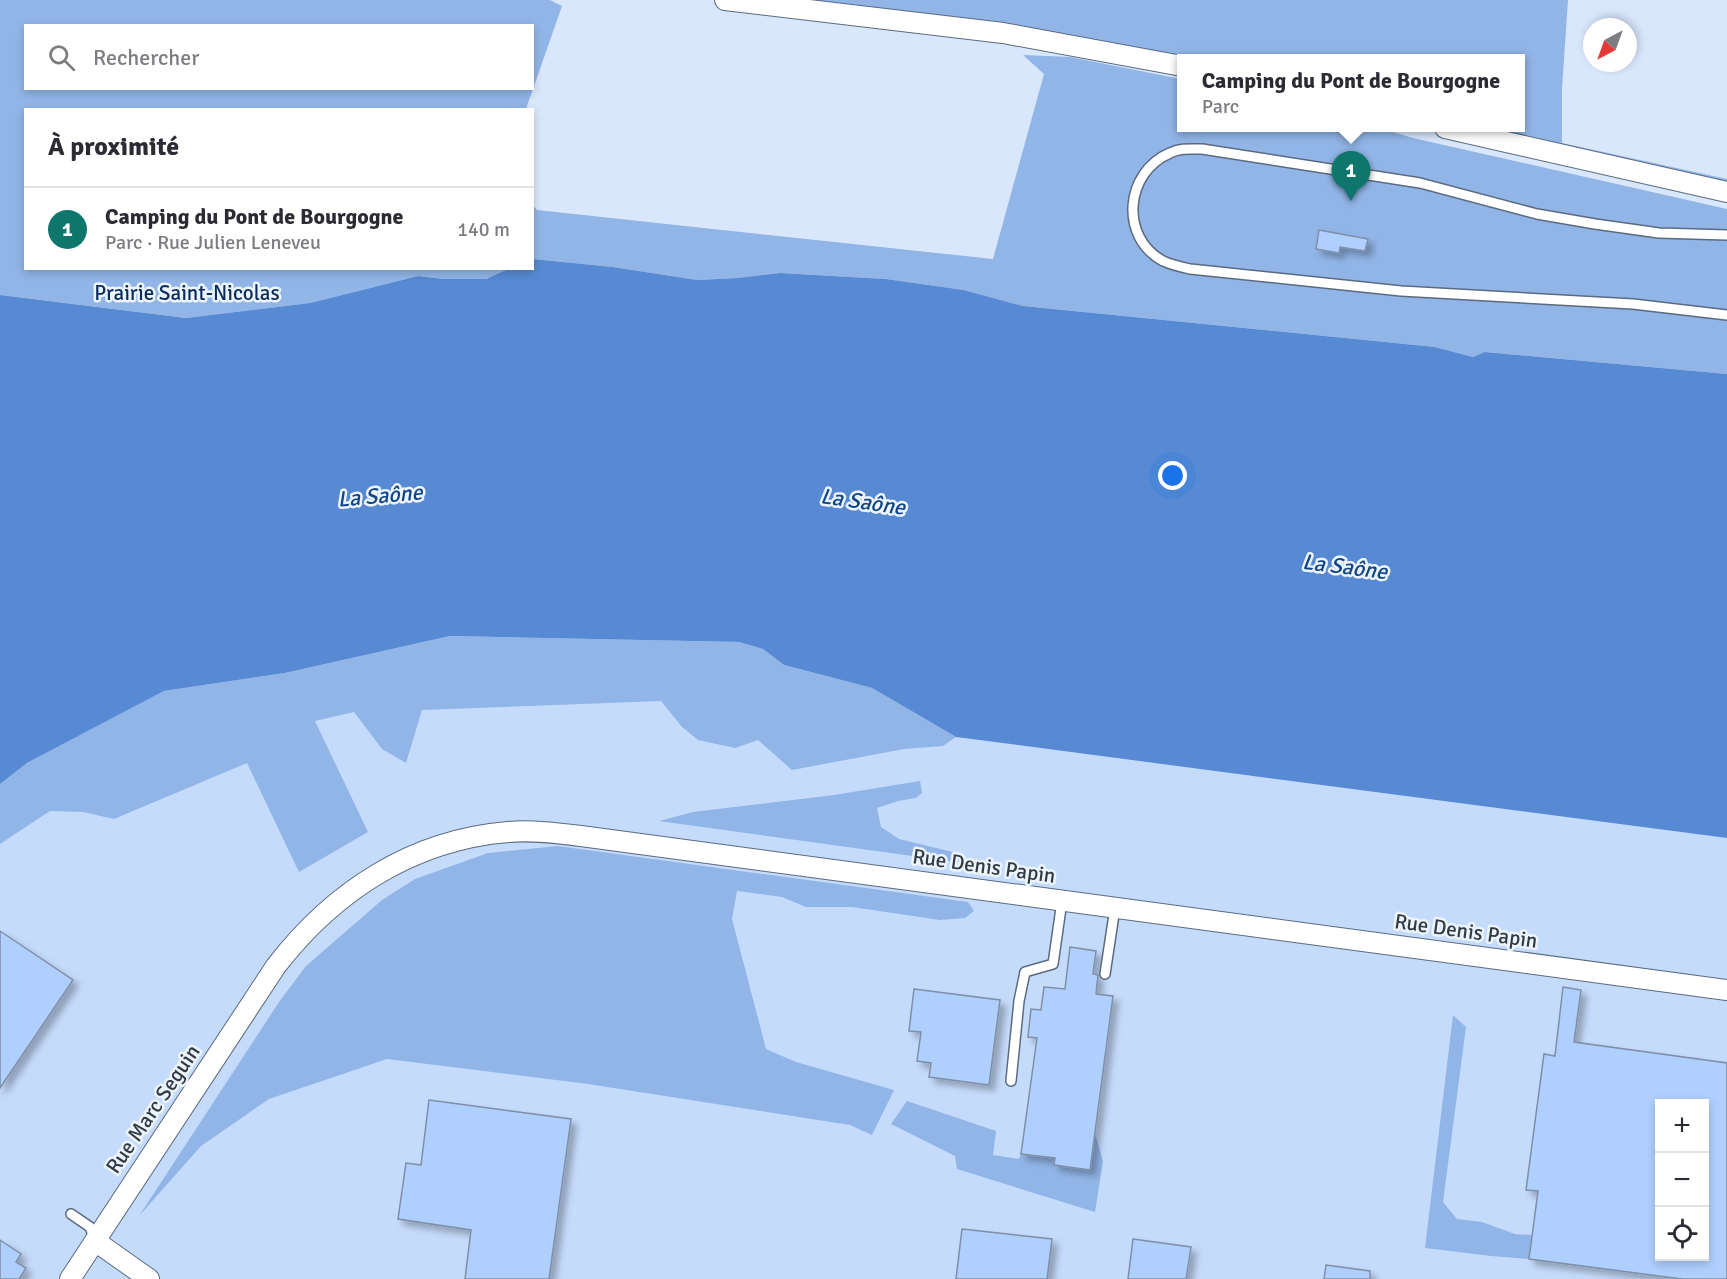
<!DOCTYPE html>
<html lang="fr">
<head>
<meta charset="utf-8">
<style>
	body { margin:0; font-family:Signika,sans-serif; background:#f2f2f3; color:#2b2b33 }
	.controls { position:absolute; right:18px; bottom:18px; display:grid; overflow:hidden; border-radius:0px; box-shadow:0 3px 9px #0003 }
	.controls button { width:54px; height:54px; display:grid; place-items:center; padding:0; border:0; border-bottom:2px solid #e1e1e2; background:#fff; color:#2b2b33; font:30px sans-serif }
	.compass { position:absolute; left:1583px; top:18px; width:54px; height:54px; border-radius:50%; background:#fff; box-shadow:0 3px 9px #0003; rotate:221deg }
	.you { position:absolute; left:1173px; top:476px; width:21px; height:21px; margin:-15px; border:4px solid #fff; border-radius:50%; background:#1a73e8; box-shadow:0 0 0 9px #1a73e833 }
	.badge { display:grid; place-items:center; width:39px; height:39px; border-radius:50%; background:#0f766e; color:#fff; font-size:20px; font-weight:700 }
	.pin { position:absolute; translate:-50% -50px; filter:drop-shadow(0 2px 3px #0008) }
	.pin::after { content:''; position:absolute; top:32px; width:21px; height:18px; background:inherit; clip-path:polygon(0 0,100% 0,50% 100%) }
	.popup { position:absolute; left:1177px; top:54px; width:348px; height:78px; box-sizing:border-box; display:grid; place-content:center; border-radius:0px; background:#fff; filter:drop-shadow(0 2px 4px #0005); font-size:20px; white-space:nowrap; color:#7c7c81 }
	.popup b { font-size:22px; color:#2b2b33 }
	.popup::after { content:''; position:absolute; left:50%; top:100%; margin-left:-12px; border:12px solid transparent; border-top-color:#fff }
	.list { margin:0; padding:0; list-style:none }
	h2 { display:flex; justify-content:space-between; align-items:center; height:78px; margin:0; padding:0 24px; font-size:26px }
	h2 small { font-size:20px; font-weight:400; color:#7c7c81 }
	.list li { display:grid; grid-template-columns:39px 1fr auto; gap:18px; align-items:center; box-sizing:border-box; height:84px; padding:0 24px; border-top:2px solid #e1e1e2 }
	.list b { display:block; font-size:22px; white-space:nowrap }
	.list p { margin:0; font-size:20px; white-space:nowrap; color:#7c7c81 }
	.list em { font-size:20px; font-style:normal; color:#7c7c81 }
	.icon { flex:none; width:33px; height:33px; fill:none; stroke:currentColor; stroke-width:2; stroke-linecap:round; stroke-linejoin:round }
	.map { position:relative; flex:none; width:1727px; height:1279px; overflow:hidden }
	.search { position:absolute; background:#fff; box-shadow:0 3px 9px #0003; left:24px; top:24px; width:510px; height:66px; display:flex; align-items:center; gap:15px; box-sizing:border-box; padding:0 21px; border-radius:0px; color:#7c7c81; font-size:22px }
	.panel { position:absolute; background:#fff; box-shadow:0 3px 9px #0003; left:24px; top:108px; width:510px; height:162px; border-radius:0px }
	.map>svg:first-child { display:block }
	.built { fill:#c5dbfb; fill-rule:evenodd }
	.green { fill:#91b5e7; fill-rule:evenodd }
	.water { fill:#578ad3 }
	.building { fill:#afcffe; stroke:#7f8fa7; stroke-width:1.5; fill-rule:evenodd; filter:url(#shadow) }
	.lines { fill:none; stroke-linecap:round; stroke-linejoin:round }
	.service-casing { stroke:#5a6a80; stroke-width:12 }
	.minor-casing { stroke:#5a6a80; stroke-width:22 }
	.service { stroke:#fff; stroke-width:9 }
	.minor { stroke:#fff; stroke-width:20 }
	.labels { text-anchor:middle; stroke-width:5; stroke-linejoin:round; paint-order:stroke }
	.park-label { font-size:21px; fill:#092c5b; stroke:#ecf4fe }
	.street-label { font-size:21px; fill:#333a44; stroke:#ecf4fe }
	.water-label { font-size:22px; font-style:italic; fill:#124587; stroke:#ecf4fe }
</style>
</head>
<body>
<div class="map">
<svg width="1727" height="1279" viewBox="0 0 1727 1279">
	<defs>
		<filter id="shadow"><feDropShadow dx="5.5" dy="5.5" stdDeviation="3" flood-color="#0004"/></filter>
	</defs>
	<rect width="100%" height="100%" fill="#d9e7fc"/>
	<path class="built" d="M450,636L956,737L1727,838V1279H0V784ZM1660,1104H1704V1256H1660Z"/>
	<g class="green">
		<path d="M0,0H550L562,6L526,109L26,110V268L508,269L486,279H444L418,276L310,303L186,318L0,295ZM26,26H532V88H26Z"/>
		<path d="M788,0H1568L1562,89V143L1727,179V184L1479,128H1520V58H1182Z"/>
		<path d="M1023,55L1070,57L1181,79L1182,128H1379L1413,138L1727,209V374L1486,352L1473,357L1435,347L1023,306L964,290L886,279L780,273L737,278L697,280L613,267L533,259L532,204L537,210L993,259L1044,74Z"/>
		<path d="M450,636L739,642L763,649L784,665L872,688L956,737L943,746L904,749L792,770L758,740L735,748L698,740L682,727L661,701L422,710L406,763L382,749L354,712L315,721L368,832L299,872L247,763L114,819L83,812L50,811L0,844V784L27,763L164,691L285,673Z"/>
		<path d="M920,781L922,793L916,798L898,801L877,808L881,827L899,839L961,854L963,863L659,821L693,812L834,795Z"/>
		<path d="M558,846L968,902L974,911L965,918L940,920L852,907H806L782,897L737,891L732,919L766,1049L796,1062L894,1090L872,1135L850,1125L588,1084L387,1059L269,1099L201,1146L139,1216L279,1002L306,966L382,900L415,879L488,853Z"/>
		<path d="M1453,1015L1466,1027L1443,1202L1457,1219L1482,1222L1515,1234L1532,1235L1529,1259L1491,1256L1425,1248Z"/>
		<path d="M907,1101L996,1131L993,1155L1019,1159L1021,1154L1055,1158L1054,1165L1090,1170L1095,1133L1103,1161L1095,1212L957,1169L955,1156L891,1124Z"/>
	</g>
	<path class="water" d="M533,259L613,267L697,280L737,278L780,273L886,279L964,290L1023,306L1435,347L1473,357L1485,352L1727,374V838L956,737L872,688L784,665L763,649L739,642L450,636L285,673L164,691L27,763L0,784V295L186,318L310,303L418,276L444,279H486L508,269L532,268Z"/>
	<g class="building">
		<path d="M1319,230L1368,239L1365,251L1340,247L1339,253L1316,249Z"/>
		<path d="M0,931L73,980L0,1088Z"/>
		<path d="M1070,947L1096,951L1093,974L1098,975L1096,994L1113,996L1090,1170L1054,1165L1055,1158L1021,1154L1037,1038L1028,1037L1031,1009L1041,1010L1044,987L1065,989Z"/>
		<path d="M1563,987L1581,990L1574,1042L1727,1063V1279H1682L1529,1259L1538,1191L1526,1190L1544,1054L1555,1056ZM1659,1104H1704V1257H1659Z"/>
		<path d="M914,989L1000,1000L989,1085L929,1077L931,1063L917,1061L921,1032L909,1031Z"/>
		<path d="M429,1100L571,1119L549,1279H465L471,1230L398,1219L406,1163L421,1165Z"/>
		<path d="M962,1229L1052,1239L1047,1279H956Z"/>
		<path d="M1133,1239L1191,1247L1186,1279H1128Z"/>
		<path d="M0,1240L21,1254L16,1262L26,1268L19,1279H0Z"/>
		<path d="M1326,1265L1370,1271V1279H1324Z"/>
	</g>
	<g class="lines">
		<defs>
			<g id="service">
				<path d="M1727,235L1659,233L1595,224L1537,214L1420,183L1202,149C1190,149 1180,148 1170,153C1125,172 1119,237 1163,261C1172,265 1181,267 1190,269L1401,291L1633,304L1727,315"/>
				<path d="M1105,974L1115,908"/>
				<path d="M1011,1081L1019,1001L1025,972L1053,964L1062,901"/>
				<path d="M71,1214L90,1227L95,1241"/>
			</g>
			<g id="minor">
				<path d="M725,0L1003,33L1182,66"/>
				<path d="M1445,128L1727,192"/>
				<path d="M95,1241L149,1279"/>
				<path d="M70,1279L276,966C334,891 412,840 508,832C532,830 557,833 581,836L1727,990"/>
			</g>
		</defs>
		<use href="#service" class="service-casing"/>
		<use href="#minor" class="minor-casing"/>
		<use href="#service" class="service"/>
		<use href="#minor" class="minor"/>
	</g>
	<g class="labels">
		<g class="park-label">
			<text x="187" y="300">Prairie Saint-Nicolas</text>
		</g>
		<g class="street-label">
			<text transform="translate(984 866) rotate(8)" y="7">Rue Denis Papin</text>
			<text transform="translate(1466 931) rotate(8)" y="7">Rue Denis Papin</text>
			<text transform="translate(153 1109) rotate(-56)" y="7">Rue Marc Seguin</text>
		</g>
		<g class="water-label">
			<text transform="translate(380 495) rotate(-5)" y="8">La Saône</text>
			<text transform="translate(863 501) rotate(8)" y="8">La Saône</text>
			<text transform="translate(1345 566) rotate(7)" y="8">La Saône</text>
		</g>
	</g>
</svg>
<div class="controls">
<button>+</button>
<button>−</button>
<button><svg class="icon" aria-label="locate" viewBox="0 0 24 24"><circle cx="12" cy="12" r="6"/><path d="M12 2v4M12 18v4M2 12h4M18 12h4"/></svg></button>
</div>
<svg class="compass" viewBox="-18 -18 36 36"><path d="M0-13l5 13h-10z" fill="#e53935"/><path d="M0 13l5-13h-10z" fill="#7c7c81"/></svg>
<div class="you"></div>
<div class="pin badge" style="left:1351px;top:201px">1</div>
<div class="popup"><b>Camping du Pont de Bourgogne</b>Parc</div>
<div class="search"><svg class="icon" aria-label="search" viewBox="0 0 24 24"><circle cx="10" cy="10" r="6"/><path d="M15 15l6 6"/></svg>Rechercher</div>
<section class="panel">
<h2>À proximité<small></small></h2>
<ul class="list">
<li><span class="badge">1</span><div><b>Camping du Pont de Bourgogne</b><p>Parc · Rue Julien Leneveu</p></div><em>140 m</em></li>
</ul>
</section>
</div>
</body>
</html>
